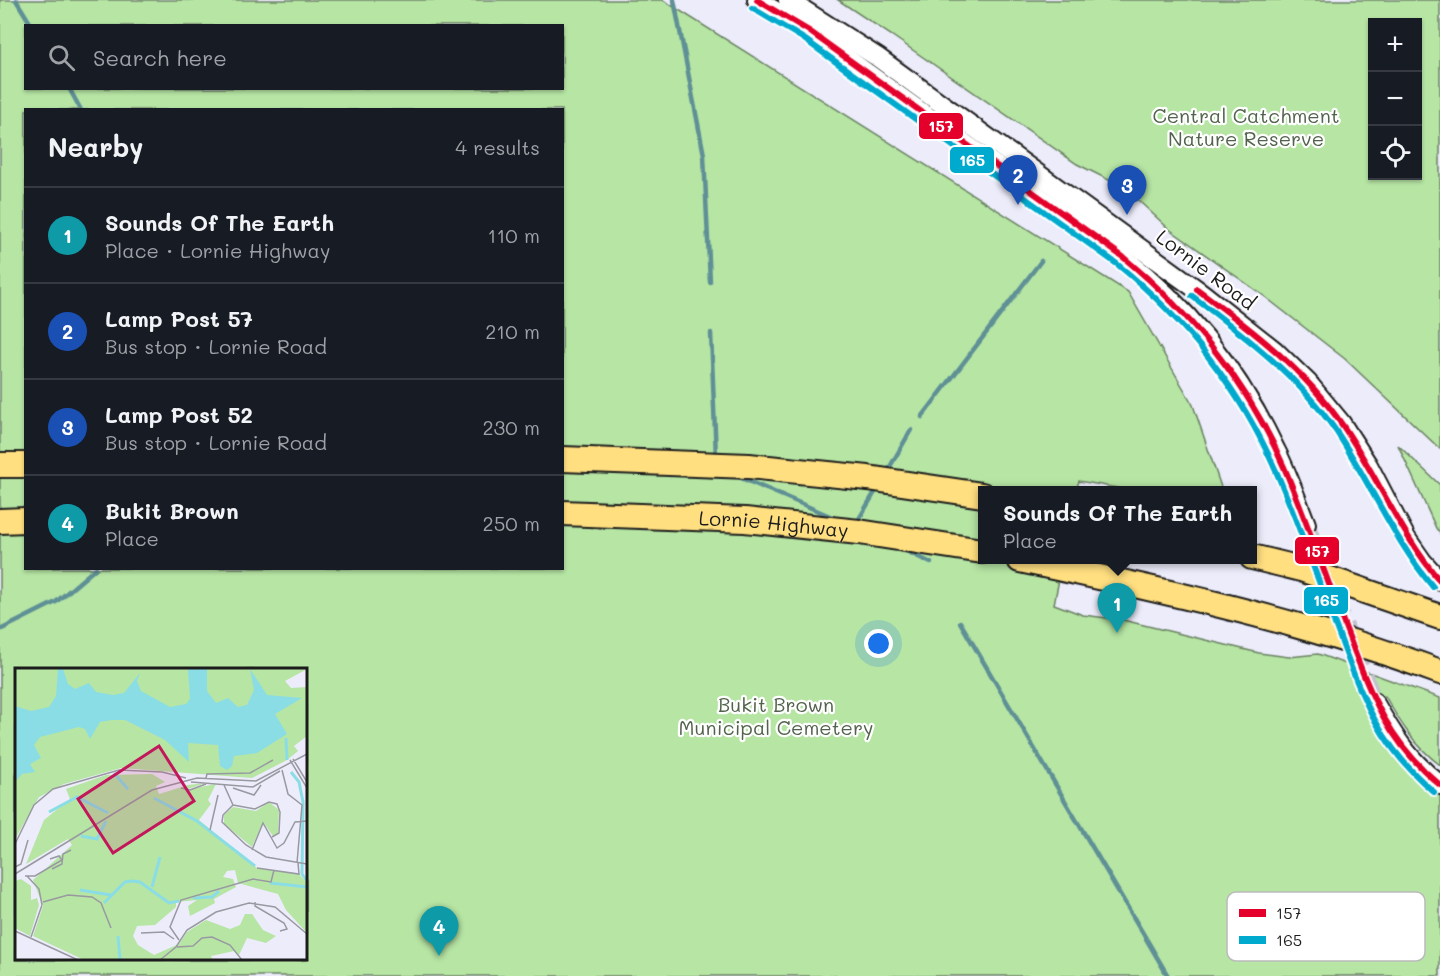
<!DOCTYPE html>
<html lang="en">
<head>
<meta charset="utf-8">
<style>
	body { margin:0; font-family:Mali,sans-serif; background:#242831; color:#f1f3f6 }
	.controls { position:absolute; right:18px; top:18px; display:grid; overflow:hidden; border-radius:0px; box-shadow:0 2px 4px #0004 }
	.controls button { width:54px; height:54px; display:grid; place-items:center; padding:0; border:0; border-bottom:2px solid #363941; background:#171b24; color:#f1f3f6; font:30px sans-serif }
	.you { position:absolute; left:879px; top:644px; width:21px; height:21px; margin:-15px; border:4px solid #fff; border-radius:50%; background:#1a73e8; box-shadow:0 0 0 9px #1a73e833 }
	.badge { display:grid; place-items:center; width:39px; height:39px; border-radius:50%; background:#c8321e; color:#fff; font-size:20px; font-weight:700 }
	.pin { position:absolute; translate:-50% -50px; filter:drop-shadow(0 2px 3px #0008) }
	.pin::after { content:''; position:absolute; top:32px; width:21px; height:18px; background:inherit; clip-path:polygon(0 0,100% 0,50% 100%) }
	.popup { position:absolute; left:978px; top:486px; width:279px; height:78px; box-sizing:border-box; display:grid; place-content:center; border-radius:0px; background:#171b24; filter:drop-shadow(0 2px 4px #0005); font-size:20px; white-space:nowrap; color:#9ea1a6 }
	.popup b { font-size:22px; color:#f1f3f6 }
	.popup::after { content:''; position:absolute; left:50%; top:100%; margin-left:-12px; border:12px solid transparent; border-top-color:#171b24 }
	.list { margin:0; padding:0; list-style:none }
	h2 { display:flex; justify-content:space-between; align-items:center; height:78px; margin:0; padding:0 24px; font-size:26px }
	h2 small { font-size:20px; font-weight:400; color:#9ea1a6 }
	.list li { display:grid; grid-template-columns:39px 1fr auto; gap:18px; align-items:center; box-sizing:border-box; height:96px; padding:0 24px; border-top:2px solid #363941 }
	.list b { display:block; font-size:22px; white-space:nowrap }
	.list p { margin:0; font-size:20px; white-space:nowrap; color:#9ea1a6 }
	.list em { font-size:20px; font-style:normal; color:#9ea1a6 }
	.icon { flex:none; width:33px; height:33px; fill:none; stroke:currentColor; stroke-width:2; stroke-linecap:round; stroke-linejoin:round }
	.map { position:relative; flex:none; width:1440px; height:976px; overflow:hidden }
	.search { position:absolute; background:#171b24; box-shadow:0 2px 4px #0004; left:24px; top:24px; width:540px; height:66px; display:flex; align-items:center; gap:15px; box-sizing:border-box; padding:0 21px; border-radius:0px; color:#9ea1a6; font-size:22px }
	.panel { position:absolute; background:#171b24; box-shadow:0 2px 4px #0004; left:24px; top:108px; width:540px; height:462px; border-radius:0px }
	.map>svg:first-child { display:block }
	.green { fill:#b6e5a4; stroke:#698060; stroke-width:1.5; fill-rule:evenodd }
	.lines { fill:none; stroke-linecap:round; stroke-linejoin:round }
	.stream { stroke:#5f9095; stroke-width:4.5 }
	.tertiary-tunnel { stroke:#c2c2ce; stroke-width:18; stroke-dasharray:18 9; stroke-linecap:butt }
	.tertiary-casing { stroke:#1c1c1c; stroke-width:22 }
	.trunk-casing { stroke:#1c1c1c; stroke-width:28 }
	.tertiary { stroke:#fff; stroke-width:18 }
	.trunk { stroke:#ffdf80; stroke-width:24 }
	.bus-1-casing { stroke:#fff; stroke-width:10 }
	.bus-2-casing { stroke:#fff; stroke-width:10 }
	.bus-1 { stroke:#e4002b; stroke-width:6 }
	.bus-2 { stroke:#00a9ce; stroke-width:6 }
	.labels { text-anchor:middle; stroke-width:4.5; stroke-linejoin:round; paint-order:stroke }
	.park-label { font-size:20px; fill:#52624c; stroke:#fff }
	.street-label { font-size:20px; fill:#1c1c1c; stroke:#fff }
	.inset-river { fill:none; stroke:#8bdde5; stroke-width:3 }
	.inset-road { fill:none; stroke:#9999a2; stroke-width:1.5 }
	.view { fill:#c2185b; fill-opacity:0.15; stroke:#c2185b; stroke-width:3 }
	.inset-edge { fill:none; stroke:#1c1c1c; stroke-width:3 }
	.key { fill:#fff; stroke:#bbb; stroke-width:1.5 }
	.key-label { font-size:16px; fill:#1c1c1c }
	.line-badge { stroke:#fff; stroke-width:2 }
	.badge-label { font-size:16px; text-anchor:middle; font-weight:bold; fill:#fff }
</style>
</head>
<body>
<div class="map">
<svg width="1440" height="976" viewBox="0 0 1440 976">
	<rect width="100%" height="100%" fill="#ececfb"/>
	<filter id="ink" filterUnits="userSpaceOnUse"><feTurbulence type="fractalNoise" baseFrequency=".0167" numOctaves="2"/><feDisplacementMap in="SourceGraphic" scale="12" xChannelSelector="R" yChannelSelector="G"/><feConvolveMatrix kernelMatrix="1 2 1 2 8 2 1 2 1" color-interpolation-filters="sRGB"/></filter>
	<g filter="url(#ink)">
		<g class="green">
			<path d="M0,0H663L1128,292L1193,405L1222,490H1129L1079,481L1076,490H982V560H1063L1054,604L1083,615L1123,620L1259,653L1289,657L1318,654L1440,698V765C1414,745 1401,724 1385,696L1365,705C1386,742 1405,769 1440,795V976H0ZM26,26H562V88H26ZM26,110H562V568H26ZM16,670H306V960H16Z"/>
			<path d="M838,0H1440V449L1345,359L1264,296L1169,229L1125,188L1077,164L891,35ZM1372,22H1418V176H1372Z"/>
			<path d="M1398,445L1440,485V533L1436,528Z"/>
		</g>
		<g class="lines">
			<g class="stream">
				<path d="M16,0L32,26"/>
				<path d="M674,0L704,155L710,282"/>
				<path d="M69,88L81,110"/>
				<path d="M711,333L716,457"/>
				<path d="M922,417L1041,261"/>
				<path d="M887,472L911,430"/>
				<path d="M734,475L837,519"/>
				<path d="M856,524L878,487"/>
				<path d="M902,549L931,563"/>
				<path d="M960,622L1168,976"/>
				<path d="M0,630L56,602L96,568"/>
			</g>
			<path class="tertiary-tunnel" d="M1306,524L1374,702"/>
			<defs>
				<g id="tertiary">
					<path d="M757,0L809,31L1123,257C1189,308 1240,375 1276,451C1288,474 1296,499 1306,524"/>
					<path d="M788,0L877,57L1203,294L1274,350L1308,383L1341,423L1368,465L1406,538L1422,561L1440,581"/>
					<path d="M1374,702C1393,736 1409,761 1440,785"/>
				</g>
				<g id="trunk">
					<path d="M562,459L749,466L868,478L982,495"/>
					<path d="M0,465H26"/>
					<path id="s1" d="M562,513L745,520L859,532L982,551"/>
					<path d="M0,521L26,520"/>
					<path d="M1252,557L1301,569L1440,617"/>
					<path d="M1020,560C1162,590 1304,621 1440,672"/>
				</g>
			</defs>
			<use href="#tertiary" class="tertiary-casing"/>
			<use href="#trunk" class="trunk-casing"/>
			<use href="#tertiary" class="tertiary"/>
			<use href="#trunk" class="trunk"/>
			<defs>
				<g id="bus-1">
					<path d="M757,0L809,31L1123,257C1192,314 1248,384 1284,467C1306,519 1324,572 1344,624C1369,689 1384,738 1440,785"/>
					<path d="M1197,289C1251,329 1305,370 1343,426C1378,477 1400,534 1440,581"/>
				</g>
				<g id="bus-2">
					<path d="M752,8L804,39L1117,264C1186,320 1240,389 1276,471C1298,522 1316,575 1336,627C1361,694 1377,744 1434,792"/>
					<path d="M1192,296C1244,335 1298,376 1336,431C1370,482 1393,539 1433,587"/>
				</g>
			</defs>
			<use href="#bus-1" class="bus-1-casing"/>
			<use href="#bus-2" class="bus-2-casing"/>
			<use href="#bus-1" class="bus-1"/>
			<use href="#bus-2" class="bus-2"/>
		</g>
	</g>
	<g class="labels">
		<g class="park-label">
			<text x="1246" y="123">Central Catchment<tspan x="1246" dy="23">Nature Reserve</tspan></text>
			<text x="776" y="712">Bukit Brown<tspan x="776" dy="23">Municipal Cemetery</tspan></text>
		</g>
		<g class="street-label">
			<text transform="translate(1206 270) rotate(37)" y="7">Lornie Road</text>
			<text dy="7" stroke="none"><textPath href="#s1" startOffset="212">Lornie Highway</textPath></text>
		</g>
	</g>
	<g transform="translate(15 668)">
		<rect width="292" height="292" fill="#ececfb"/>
		<path d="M0,1H292L270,13L276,20L292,19V68L279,78L283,83L272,92L237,110L106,100L49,116L24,129L0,171ZM137,106L150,114L141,118L144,126L173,117L191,115L170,122L201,116L193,132L196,136L184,152L242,200L284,206L292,215V218H270L292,219V265L271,242L263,226L223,215L220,202L212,203L208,209L218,211L221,219L199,231L200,235L175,248L173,238L182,232L161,234V239L140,257L122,258L118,268L123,277L139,287L164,276L172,264L191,252L215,261L225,257L230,246H237L248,262L261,268L251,275L232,270L224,287L219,283L196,288L198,292H69L18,268L28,238L18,212L57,177L53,171L11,196L29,152L55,131L51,121L91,107ZM254,134L264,142L263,165L258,168L248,154L237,179L209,156V147L218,139L241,143ZM6,211L16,218V232L22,230L24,237L15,268L0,260V213Z" fill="#b6e5a4"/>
		<path d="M43,1H48L53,16L60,21L74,15L81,24L98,27L109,25L125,5L122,13L126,23L155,39L171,36L175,31L173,1H192V23L201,35L213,30L223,39L232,37L239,22L235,1L252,27L287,30L260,46L272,66L242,85L219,88L217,98L212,102L205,98L203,77L173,75L174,94L150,72L110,52H97L85,54L75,71L70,61L64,59L25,69L19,77L26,90L15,96L20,104L7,106L0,114V38L16,43L34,39L41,28Z" fill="#8bdde5"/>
		<path class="inset-river" d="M271,70L272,92M276,104L284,114L288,134L287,206L292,213M99,105L113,121M139,130L182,153L240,198M34,144L62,129L93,145M66,168L82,171L91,153M255,215L292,219M137,219L145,189M65,222L96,227M178,230L197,229L204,223M89,235L110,214L117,213L125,214L154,235L164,233M103,268L105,292"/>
		<path class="inset-road" d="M278,91L292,114M275,92L292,120M267,102L273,126L287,137L282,195M191,110L192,106L235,105L258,92M176,114L238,119L265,103M209,117L218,137M166,120L175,122L191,116M218,120L239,127L246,117M218,137L208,147L207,154L231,177L251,189L292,196M218,137L240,141L254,134L262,136L265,144L264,165L257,169M195,162L203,127M0,176L19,137L38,121L104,102L147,104L171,110M237,182L248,155L262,180L269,175L280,154L292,153M0,199L6,196L13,172M242,200L284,206L283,195M37,201L47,196L48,186L56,182M0,206L137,122L182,110L241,113L292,86M10,208H20L47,192L44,188L35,191M12,208L24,221L27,237M28,234L53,227L77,229L86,235L96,260M240,234V238L269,255L272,261L265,263M0,263L63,292M126,265L149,264L159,271M16,269L27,237M164,272L155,259L166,232L238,211L256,214L259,202M162,279L178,278L187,270L197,269L215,277L227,292M145,292L161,279L172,262L201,244L234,235L260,239L292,266"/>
		<path class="view" d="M144,78L179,133L98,185L63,131Z"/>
		<rect width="292" height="292" class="inset-edge"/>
	</g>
	<rect x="1227" y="892" width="198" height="69" rx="9" class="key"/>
	<rect x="1239" y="909" width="27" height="8" fill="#e4002b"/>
	<rect x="1239" y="936" width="27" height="8" fill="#00a9ce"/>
	<g class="key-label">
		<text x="1276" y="919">157</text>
		<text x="1276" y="946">165</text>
	</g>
	<g class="line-badge">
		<rect x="918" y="112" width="46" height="28" rx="6" fill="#e4002b"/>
		<rect x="949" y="146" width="46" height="28" rx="6" fill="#00a9ce"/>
		<rect x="1294" y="536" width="46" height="29" rx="6" fill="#e4002b"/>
		<rect x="1303" y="586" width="46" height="29" rx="6" fill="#00a9ce"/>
	</g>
	<g class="badge-label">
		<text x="941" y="132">157</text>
		<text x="972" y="166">165</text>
		<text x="1317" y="557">157</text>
		<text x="1326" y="606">165</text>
	</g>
</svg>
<div class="controls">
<button>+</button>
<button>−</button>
<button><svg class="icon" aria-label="locate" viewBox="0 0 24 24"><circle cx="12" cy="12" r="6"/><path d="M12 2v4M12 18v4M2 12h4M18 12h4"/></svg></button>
</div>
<div class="you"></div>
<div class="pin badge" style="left:1117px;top:633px;background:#0f9aa8">1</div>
<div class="popup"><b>Sounds Of The Earth</b>Place</div>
<div class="pin badge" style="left:1018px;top:205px;background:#1a4fb4">2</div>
<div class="pin badge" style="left:1127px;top:215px;background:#1a4fb4">3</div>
<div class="pin badge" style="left:439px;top:956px;background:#0f9aa8">4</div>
<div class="search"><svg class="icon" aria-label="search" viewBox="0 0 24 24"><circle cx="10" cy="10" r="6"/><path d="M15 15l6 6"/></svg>Search here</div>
<section class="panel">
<h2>Nearby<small>4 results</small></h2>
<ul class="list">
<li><span class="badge" style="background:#0f9aa8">1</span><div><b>Sounds Of The Earth</b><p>Place · Lornie Highway</p></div><em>110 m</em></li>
<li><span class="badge" style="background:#1a4fb4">2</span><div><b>Lamp Post 57</b><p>Bus stop · Lornie Road</p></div><em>210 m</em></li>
<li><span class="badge" style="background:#1a4fb4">3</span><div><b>Lamp Post 52</b><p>Bus stop · Lornie Road</p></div><em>230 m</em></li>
<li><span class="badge" style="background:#0f9aa8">4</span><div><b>Bukit Brown</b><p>Place</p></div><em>250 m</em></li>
</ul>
</section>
</div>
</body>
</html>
